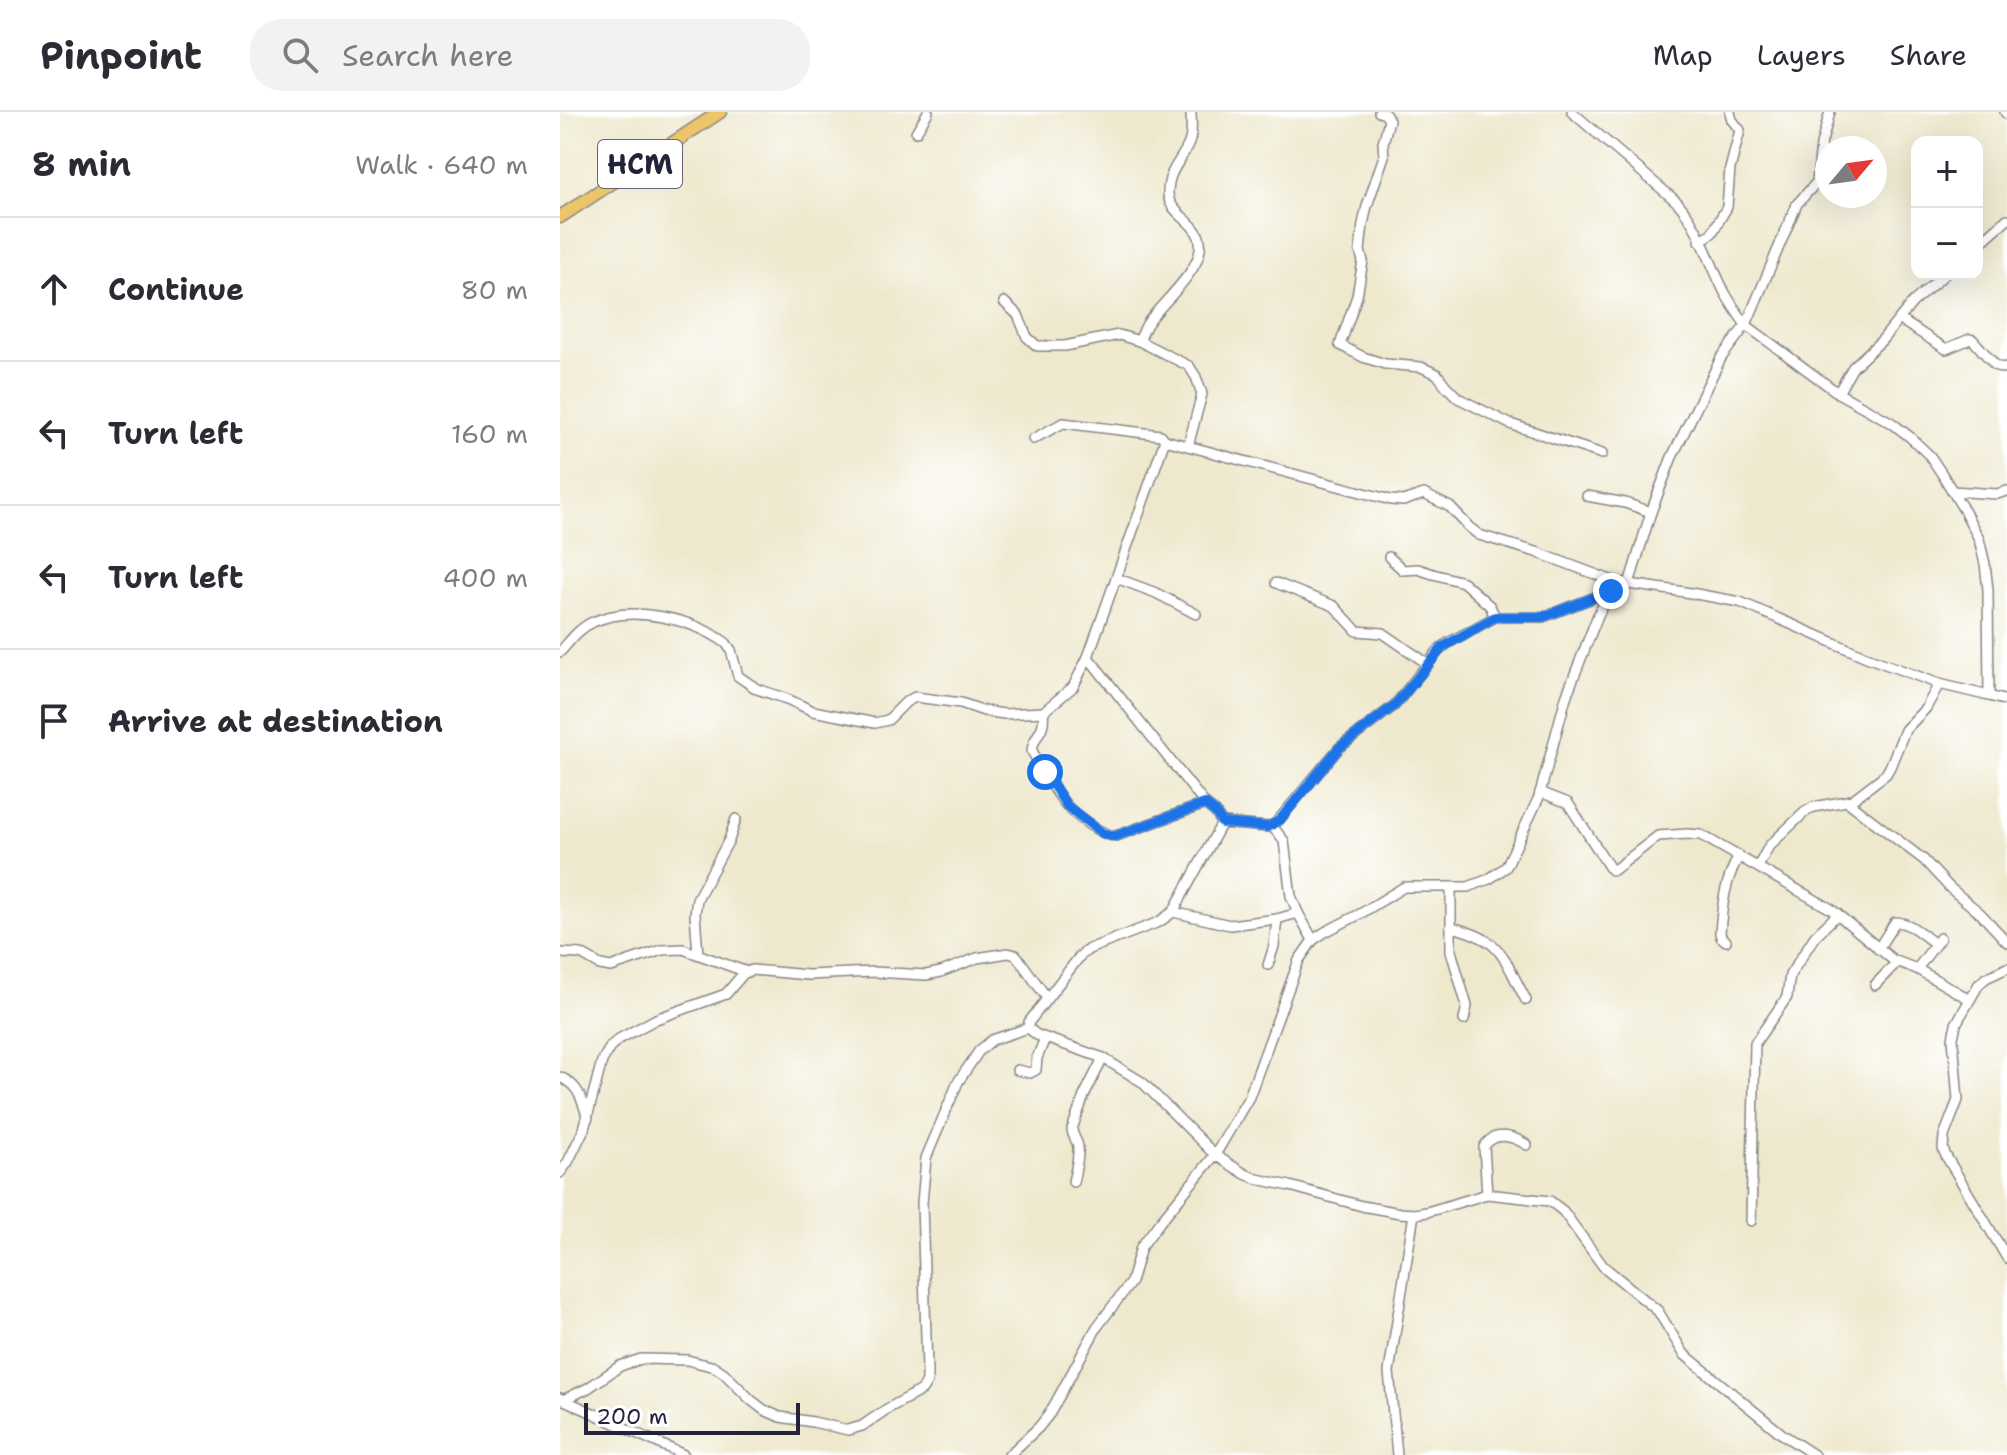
<!DOCTYPE html>
<html lang="en">
<head>
<meta charset="utf-8">
<style>
	body { margin:0; font-family:"Shantell Sans",sans-serif; background:#f2f2f3; color:#2b2b33 }
	.controls { position:absolute; right:24px; top:24px; display:grid; overflow:hidden; border-radius:16px; box-shadow:0 8px 32px #0002 }
	.controls button { width:72px; height:72px; display:grid; place-items:center; padding:0; border:0; border-bottom:2px solid #e1e1e2; background:#fff; color:#2b2b33; font:40px sans-serif }
	.compass { position:absolute; left:1255px; top:24px; width:72px; height:72px; border-radius:50%; background:#fff; box-shadow:0 8px 32px #0002; rotate:61deg }
	.scale { position:absolute; left:24px; bottom:20px; width:216px; box-sizing:border-box; padding-left:8px; border:4px solid #22223b; border-top:0; font-size:22px; line-height:28px; white-space:nowrap; color:#22223b; -webkit-text-stroke:6px #fff; paint-order:stroke }
	.stop { position:absolute; width:24px; height:24px; margin:-18px; border:6px solid #1a73e8; border-radius:50%; background:#fff }
	.stop.end { background:#1a73e8; border-color:#fff; box-shadow:0 2px 8px #0008 }
	.list { margin:0; padding:0; list-style:none }
	h2 { display:flex; justify-content:space-between; align-items:center; height:104px; margin:0; padding:0 32px; font-size:34px }
	h2 small { font-size:26px; font-weight:400; color:#7c7c81 }
	.list li { display:grid; grid-template-columns:52px 1fr auto; gap:24px; align-items:center; box-sizing:border-box; height:144px; padding:0 32px; border-top:2px solid #e1e1e2 }
	.list b { display:block; font-size:30px; white-space:nowrap }
	.list em { font-size:26px; font-style:normal; color:#7c7c81 }
	.icon { flex:none; width:44px; height:44px; fill:none; stroke:currentColor; stroke-width:2; stroke-linecap:round; stroke-linejoin:round }
	.map { position:relative; flex:none; width:1447px; height:1343px; overflow:hidden }
	header { display:flex; align-items:center; gap:48px; box-sizing:border-box; height:112px; padding:0 40px; background:#fff; border-bottom:2px solid #e1e1e2 }
	header strong { font-size:38px }
	nav { display:flex; gap:44px; margin-inline-start:auto; font-size:28px }
	.search { width:560px; height:72px; background:#f2f2f3; display:flex; align-items:center; gap:20px; box-sizing:border-box; padding:0 28px; border-radius:32px; color:#7c7c81; font-size:30px }
	main { display:flex }
	aside { flex:1; background:#fff }
	.map>svg:first-child { display:block }
	.lines { fill:none; stroke-linecap:round; stroke-linejoin:round }
	.minor-casing { stroke:#888584; stroke-width:12 }
	.highway-casing { stroke:#888584; stroke-width:15 }
	.minor { stroke:#fff; stroke-width:9 }
	.highway { stroke:#ecc569; stroke-width:12 }
	.route { stroke:#1a73e8; stroke-width:10 }
	.labels { text-anchor:middle; stroke-width:6; stroke-linejoin:round; paint-order:stroke }
	.shield { fill:#fff; stroke:#646476; stroke-width:2 }
	.shield-label { font-size:28px; font-weight:bold; fill:#22223b }
</style>
</head>
<body>
<header>
<strong>Pinpoint</strong>
<div class="search"><svg class="icon" aria-label="search" viewBox="0 0 24 24"><circle cx="10" cy="10" r="6"/><path d="M15 15l6 6"/></svg>Search here</div>
<nav><a>Map</a><a>Layers</a><a>Share</a></nav>
</header>
<main>
<aside>
<h2>8 min<small>Walk · 640 m</small></h2>
<ul class="list">
<li><svg class="icon" aria-label="ahead" viewBox="0 0 24 24"><path d="M12 20V5M6 11l6-6 6 6"/></svg><div><b>Continue</b></div><em>80 m</em></li>
<li><svg class="icon" aria-label="left" viewBox="0 0 24 24"><path d="M17 20v-9H6M10 6l-5 5 5 5"/></svg><div><b>Turn left</b></div><em>160 m</em></li>
<li><svg class="icon" aria-label="left" viewBox="0 0 24 24"><path d="M17 20v-9H6M10 6l-5 5 5 5"/></svg><div><b>Turn left</b></div><em>400 m</em></li>
<li><svg class="icon" aria-label="arrive" viewBox="0 0 24 24"><path d="M6 21V4h12l-3 4 3 4H6"/></svg><div><b>Arrive at destination</b></div></li>
</ul>
</aside>
<div class="map">
<svg width="1447" height="1343" viewBox="0 0 1447 1343">
	<rect width="100%" height="100%" fill="#fff"/>
	<filter id="ink" filterUnits="userSpaceOnUse"><feTurbulence type="fractalNoise" baseFrequency=".0125" numOctaves="2"/><feDisplacementMap in="SourceGraphic" scale="16" xChannelSelector="R" yChannelSelector="G"/><feConvolveMatrix kernelMatrix="1 2 1 2 8 2 1 2 1" color-interpolation-filters="sRGB"/></filter>
	<filter id="wash" filterUnits="userSpaceOnUse"><feTurbulence type="fractalNoise" baseFrequency=".006" numOctaves="4" result="noise"/><feDisplacementMap in="SourceGraphic" scale="32" xChannelSelector="R" yChannelSelector="G"/><feGaussianBlur stdDeviation="1.8" result="paint"/><feColorMatrix in="noise" values="0 0 0 0 0 0 0 0 0 0 0 0 0 0 0 0 0 1.4 0 .05"/><feComposite in="paint" operator="in"/></filter>
	<g filter="url(#wash)">
		<rect width="100%" height="100%" fill="#eee8cd"/>
	</g>
	<g filter="url(#ink)">
		<g class="lines">
			<defs>
				<g id="minor">
					<path d="M819,0L825,2L829,8L823,31L824,44L807,94L803,112L800,139L803,149L797,184L780,233L803,245L825,252L861,255L877,262L886,274L898,286L950,312L1042,342"/>
					<path d="M1012,0L1117,90C1140,115 1149,150 1165,181C1171,192 1179,203 1186,213"/>
					<path d="M1445,0L1447,2"/>
					<path d="M356,20L368,0"/>
					<path d="M1140,129L1152,121L1167,95L1170,57L1180,18L1172,8L1170,0"/>
					<path d="M1417,134L1447,107"/>
					<path d="M444,190L458,203L467,225L477,234H505L559,223L579,229L629,254L636,265L642,282L628,334"/>
					<path d="M1339,207L1386,237L1410,227L1413,228L1435,253L1441,256L1447,255"/>
					<path d="M1186,213L1237,92L1257,70L1261,33L1270,0"/>
					<path d="M579,229C582,223 584,217 587,212C601,190 649,154 639,125C633,108 608,100 608,81C608,58 621,50 629,31C633,21 631,10 631,0"/>
					<path d="M1278,281L1293,255L1322,228L1353,190L1385,162"/>
					<path d="M473,327L503,311L601,323L605,328"/>
					<path d="M1392,379L1437,382L1447,379"/>
					<path d="M1027,384L1065,391L1091,400"/>
					<path d="M829,445L843,458L858,457L873,462L903,470L930,494L935,505"/>
					<path d="M556,466L596,481L636,502"/>
					<path d="M716,471L774,494L797,519L823,521L868,552"/>
					<path d="M1069,472L1125,480L1180,490L1309,546L1379,572L1429,584"/>
					<path d="M1051,479L1038,503L1006,585L979,685L946,755L929,767L908,775H844L800,802L765,820L753,828L739,848L689,985L655,1043L685,1062L697,1067L730,1074L802,1094L840,1101L854,1102L867,1100L927,1082L990,1089L1003,1099L1043,1154L1098,1199L1124,1242L1222,1322L1254,1343"/>
					<path d="M0,540C10,529 19,516 33,510C71,492 133,507 166,531L171,538L178,564L197,577L227,587L253,599L315,611L328,608L346,590L355,585L401,591L424,599L444,602L483,600L513,575L528,545"/>
					<path d="M483,600C486,622 473,622 472,639C481,655 495,681 507,694C517,705 542,724 556,724L645,692"/>
					<path d="M980,680L1008,691L1051,758H1054L1098,724L1127,722L1141,723L1271,797L1333,848L1357,857L1409,887"/>
					<path d="M1288,690L1364,748L1390,776L1421,802L1447,830"/>
					<path d="M662,711L708,715L716,711L779,636L835,593L878,539L888,531L935,505H983L1051,479"/>
					<path d="M712,714L724,729L731,784L738,801L753,828"/>
					<path d="M1198,755L1209,734L1245,700L1254,695L1292,688L1326,662L1330,655L1345,618L1366,596L1379,572"/>
					<path d="M891,776V839L907,894L904,908"/>
					<path d="M613,800L670,813L717,807L738,801"/>
					<path d="M891,815C944,828 942,844 966,888"/>
					<path d="M1166,829L1161,825L1160,821C1162,793 1165,768 1179,744"/>
					<path d="M1318,837L1335,810C1350,810 1363,823 1375,832"/>
					<path d="M0,841L21,842L40,853L51,855L102,838L123,837L187,860"/>
					<path d="M138,842L135,802L137,787L169,728L176,707"/>
					<path d="M708,853L714,834L717,807"/>
					<path d="M1447,856L1426,866L1419,872L1396,912L1393,926L1398,988L1384,1024L1383,1037L1386,1044L1447,1146"/>
					<path d="M1357,857L1380,826"/>
					<path d="M1315,873L1337,850"/>
					<path d="M457,958L470,961L476,958L477,946L485,926"/>
					<path d="M0,965C20,974 21,987 28,1006"/>
					<path d="M0,1061L8,1050L24,1017L42,949L51,934L59,927L96,907L166,882L183,862L192,858L248,863L313,860L366,863L381,860L417,846L448,841L456,843L487,886"/>
					<path d="M513,1070C515,1060 519,1047 518,1036C518,1028 512,1025 512,1017L524,984L543,946"/>
					<path d="M927,1082L924,1035C934,1018 953,1024 967,1033"/>
					<path d="M1191,1109L1195,931L1227,885L1230,863L1255,824L1278,802"/>
					<path d="M0,1286L124,1343"/>
					<path d="M3,1288L28,1276L60,1254L81,1247L127,1248L155,1255L164,1261L191,1288L204,1298L220,1305L253,1310L288,1318L302,1314L327,1297L362,1278L367,1270V1258L362,1091L366,1046L398,970L419,939L432,928L468,916"/>
					<path d="M449,1343L479,1315L490,1301L537,1215L571,1170L581,1135L599,1111L655,1043L582,970L543,946L477,923L468,916L469,910L520,844L529,837L599,810L613,800L662,711L655,700L645,692L528,545L605,328L831,388L843,389L864,382L890,395L909,415L919,423L976,440L1056,470L1069,472L1091,400L1112,345L1161,246L1186,213L1278,281L1332,311L1350,325L1370,344L1382,362L1405,400L1419,427L1425,452L1428,478L1429,584L1447,589"/>
					<path d="M837,1343L829,1260L854,1102"/>
				</g>
				<path id="highway" d="M0,105L160,0"/>
			</defs>
			<use href="#minor" class="minor-casing"/>
			<use href="#highway" class="highway-casing"/>
			<use href="#minor" class="minor"/>
			<use href="#highway" class="highway"/>
		</g>
	</g>
	<g class="lines" filter="url(#ink)">
		<path class="route" d="M485,660L507,694L542,721L551,724H556L645,692L655,700L662,711L708,715L720,708L779,636L835,593L883,535L935,505H983L1051,479"/>
	</g>
	<g class="labels">
		<rect class="shield" x="38" y="28" width="84" height="48" rx="6"/>
		<g class="shield-label">
			<text x="80" y="62">HCM</text>
		</g>
	</g>
</svg>
<div class="controls">
<button>+</button>
<button>−</button>
</div>
<svg class="compass" viewBox="-18 -18 36 36"><path d="M0-13l5 13h-10z" fill="#e53935"/><path d="M0 13l5-13h-10z" fill="#7c7c81"/></svg>
<div class="scale">200 m</div>
<div class="stop" style="left:485px;top:660px"></div>
<div class="stop end" style="left:1051px;top:479px"></div>
</div>
</main>
</body>
</html>
